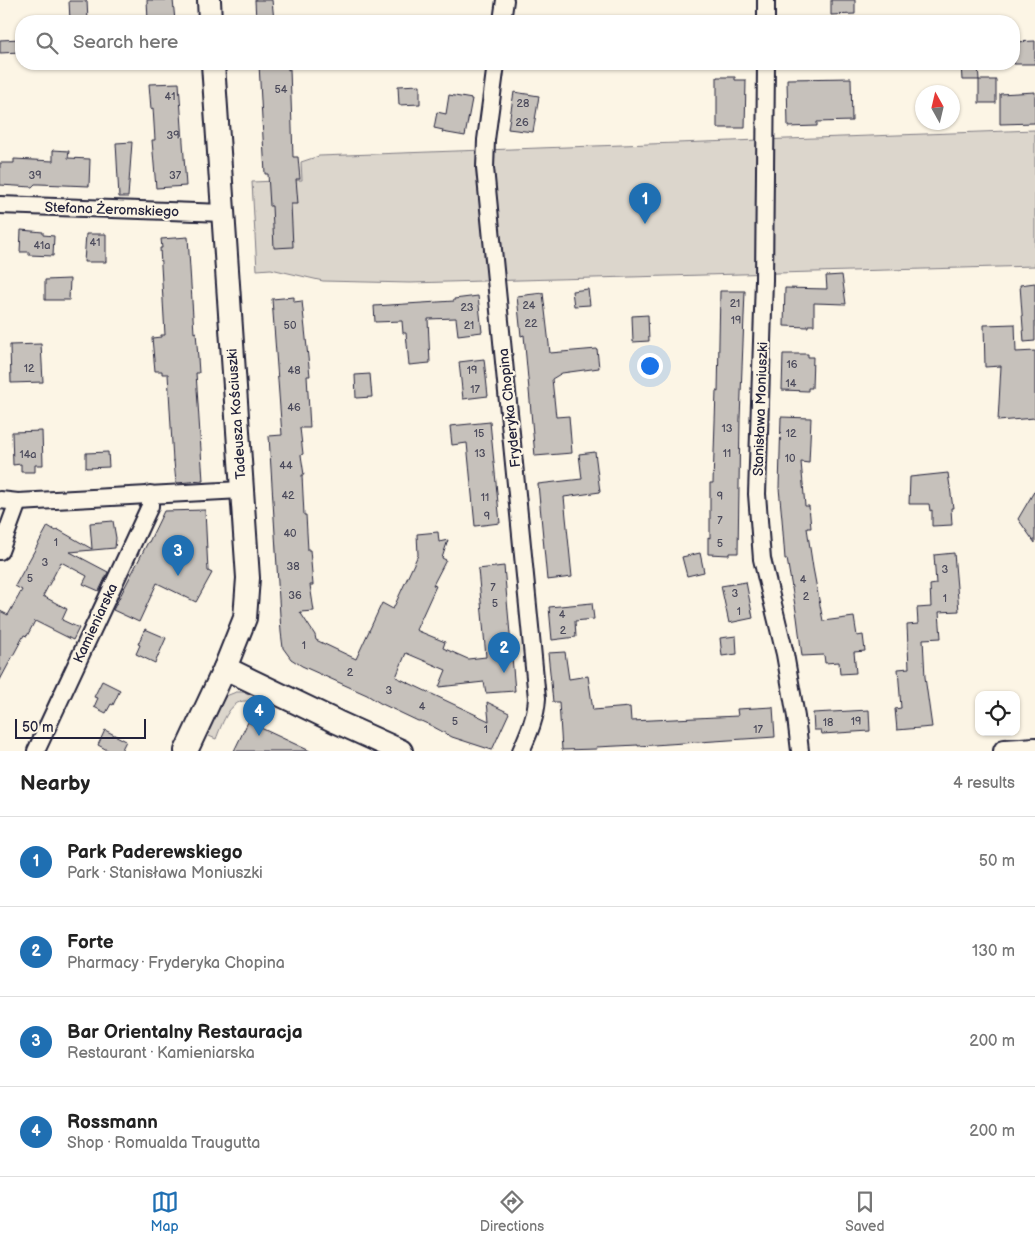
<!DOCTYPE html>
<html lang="en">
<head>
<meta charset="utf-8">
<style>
	body { margin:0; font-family:"Balsamiq Sans",sans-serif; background:#f2f2f2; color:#222 }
	.controls { position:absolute; right:15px; bottom:15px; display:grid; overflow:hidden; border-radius:10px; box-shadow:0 1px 4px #0004 }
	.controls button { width:45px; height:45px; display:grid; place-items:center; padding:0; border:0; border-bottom:1px solid #e0e0e0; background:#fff; color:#222; font:25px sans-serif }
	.compass { position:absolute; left:915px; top:85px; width:45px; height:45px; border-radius:50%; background:#fff; box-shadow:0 1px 4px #0004; rotate:352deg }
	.scale { position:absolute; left:15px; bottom:12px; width:131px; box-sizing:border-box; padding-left:5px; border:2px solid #22223b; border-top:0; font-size:14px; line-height:18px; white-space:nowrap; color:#22223b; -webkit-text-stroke:4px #fcf5e5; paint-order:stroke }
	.you { position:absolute; left:649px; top:365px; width:18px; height:18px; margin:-12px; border:4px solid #fff; border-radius:50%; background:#1a73e8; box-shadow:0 0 0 8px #1a73e833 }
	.badge { display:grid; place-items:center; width:32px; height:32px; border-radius:50%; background:#1f6fb2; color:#fff; font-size:16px; font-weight:700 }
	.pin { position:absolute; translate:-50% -41px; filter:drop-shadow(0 1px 2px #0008) }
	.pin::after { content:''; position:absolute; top:26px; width:18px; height:15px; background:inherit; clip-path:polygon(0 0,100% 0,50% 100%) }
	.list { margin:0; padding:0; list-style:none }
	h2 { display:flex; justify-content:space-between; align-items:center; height:65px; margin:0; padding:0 20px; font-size:21px }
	h2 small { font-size:16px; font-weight:400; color:#767676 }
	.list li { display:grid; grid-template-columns:32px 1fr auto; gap:15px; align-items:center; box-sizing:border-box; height:90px; padding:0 20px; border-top:1px solid #e0e0e0 }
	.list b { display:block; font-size:19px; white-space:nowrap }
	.list p { margin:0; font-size:16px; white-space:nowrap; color:#767676 }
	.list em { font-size:16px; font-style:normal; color:#767676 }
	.icon { flex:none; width:28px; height:28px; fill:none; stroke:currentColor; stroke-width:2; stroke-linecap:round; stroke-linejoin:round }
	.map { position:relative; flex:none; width:1035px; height:751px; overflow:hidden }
	.search { position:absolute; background:#fff; box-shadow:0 1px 4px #0004; left:15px; right:15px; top:15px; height:55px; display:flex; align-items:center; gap:12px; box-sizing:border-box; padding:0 18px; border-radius:20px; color:#767676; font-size:19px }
	.sheet { height:425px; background:#fff }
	nav { display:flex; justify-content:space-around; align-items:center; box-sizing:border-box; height:70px; border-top:1px solid #e0e0e0; background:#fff; font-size:14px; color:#767676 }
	nav a { display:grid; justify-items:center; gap:2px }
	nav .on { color:#1f6fb2 }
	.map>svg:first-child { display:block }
	.green { fill:#dcd6cc; stroke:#7f7c84 }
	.building { fill:#c6c1bb; stroke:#22223b }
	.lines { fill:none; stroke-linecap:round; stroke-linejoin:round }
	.street-casing { stroke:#22223b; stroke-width:20 }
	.secondary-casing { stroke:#22223b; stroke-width:26 }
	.street { stroke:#fcf5e5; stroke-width:16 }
	.secondary { stroke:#fcf5e5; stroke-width:22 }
	.labels { text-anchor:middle; stroke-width:4.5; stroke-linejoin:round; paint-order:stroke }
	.number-label { font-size:11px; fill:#4b4a5b }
	.street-label { font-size:14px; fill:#22223b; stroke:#fcf5e5 }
</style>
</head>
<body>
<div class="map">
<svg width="1035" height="751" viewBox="0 0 1035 751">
	<rect width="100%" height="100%" fill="#fcf5e5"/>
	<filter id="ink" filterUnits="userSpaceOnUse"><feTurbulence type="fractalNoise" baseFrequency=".02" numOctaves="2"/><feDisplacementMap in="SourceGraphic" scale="10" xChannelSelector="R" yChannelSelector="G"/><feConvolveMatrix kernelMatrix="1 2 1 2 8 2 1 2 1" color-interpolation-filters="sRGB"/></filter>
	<g filter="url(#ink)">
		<g class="green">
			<path d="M1035,130V266L410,283L323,281L271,269L257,270L252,182L302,180L301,162L319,156Z"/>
			<path d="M236,692H244L265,700C258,704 254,702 246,701C229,700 221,727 216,739L204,734L219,706L226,696Z"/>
		</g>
		<g class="building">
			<path d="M147,0H173L175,21H148Z"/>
			<path d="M255,0H272L274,21H256Z"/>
			<path d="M831,0H855V14L831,15Z"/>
			<path d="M69,1H87L88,21H70Z"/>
			<path d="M21,39V52L0,53V40Z"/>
			<path d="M1035,41V64H1014V42Z"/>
			<path d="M259,64H288V70L290,69L293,157H298L300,179H296L298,204H291L293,247L274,248L272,206H270L268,174H265Z"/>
			<path d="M961,64H978L979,80H962Z"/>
			<path d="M717,77H735V80H746L745,128H717Z"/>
			<path d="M851,78L852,121L817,122V126L788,127L787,79Z"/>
			<rect x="979" y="80" width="17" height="23"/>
			<path d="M179,83L186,186L156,188L152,140H155L153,108L151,109L149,84Z"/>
			<path d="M420,85V104L399,105L398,86Z"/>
			<path d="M514,92L539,96L533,132L508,129Z"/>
			<path d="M1035,92V123L1000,124V94Z"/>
			<path d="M449,95L472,99L465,136L442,132L443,130L434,128L437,112L446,114Z"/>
			<path d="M132,142L128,197H119L116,143Z"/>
			<path d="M53,150L69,151L68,158L90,159L89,186L39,184H35L32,187L0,185V163H14V159L53,161Z"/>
			<path d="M21,230L43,232V235L54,236L53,256L29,255V252H20Z"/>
			<path d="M86,234H106V262H84Z"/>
			<path d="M188,237L194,333L196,332L198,358L199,373H196L203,481L176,483L174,461H173L168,374H162V371H155L152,338L161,337V335H165L160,248H162L161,239Z"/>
			<path d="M842,275L846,304L814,303V325H808V327L784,326L785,288L827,289L826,276Z"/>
			<path d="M70,279L69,300H45V280Z"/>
			<path d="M1035,283V341L1024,342L1020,285Z"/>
			<path d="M588,289L590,305L574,306L572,291Z"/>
			<path d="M720,291H745L740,419L738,553H729V555L708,554V537L710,538V483H713L716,391L718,392Z"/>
			<path d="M543,293L550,353L597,349L599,368L562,373L552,379L556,417L569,416L572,453L535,456L524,335L521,336L517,296Z"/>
			<path d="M478,296L482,332L458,335L456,318L428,319L430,363L409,365L406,333H403L402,321L375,322L374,306L454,301V299Z"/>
			<path d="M294,297V302L302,301L310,376H307L310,428H300L303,454L301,455L304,475H302L304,515H306L308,550H310L313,585H310L314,611L300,612L315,635L316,640L356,659L382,603L393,609L418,555L417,534L438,532L439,542L448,540L442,558L446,560L433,585L436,586L416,630L445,642L443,648L468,659L486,657L478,569L504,566L515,691L486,693L484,682L439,687L446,670L406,653L396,677L489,721L487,702L509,713L492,750L452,737L432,726L421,721H418L380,703L367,695L302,666L291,659L283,648L281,632L269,436L282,435L272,299Z"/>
			<path d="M648,315L649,341L633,342L632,316Z"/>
			<path d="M1015,324L1016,352L1035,351V418L998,421L1001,366L985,367L984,325Z"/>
			<path d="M41,344L43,382L11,383L10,345Z"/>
			<path d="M783,354H808V357H813L812,388H808V391L782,390Z"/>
			<path d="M484,359L488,396L463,399L459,362Z"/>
			<path d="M370,374L372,397L356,398L355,375Z"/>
			<path d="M781,417L811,418L809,463L801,462L805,506H809L811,528H807L813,568L823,621L854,617L857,636L863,635L865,651L854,652L856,673L840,674L839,662L825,663L824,655L802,656L797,617L787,559H785L782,519L779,488Z"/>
			<path d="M490,422L500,523L475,526L467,443L452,445L450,426Z"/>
			<path d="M42,431L43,465H35V472H21V464L13,465L12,432Z"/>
			<path d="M108,452L109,467L86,468V453Z"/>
			<path d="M595,452L600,492L564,497L572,577L547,580L538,484L582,479L579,454Z"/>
			<path d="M948,473L953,508H951L952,525L932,526V510L930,511L929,504H909L910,477Z"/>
			<path d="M1035,490V543L1018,519Z"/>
			<path d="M205,510L208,571L212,573L196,602L157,583L139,622L113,610L148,542H149L164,511Z"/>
			<path d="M113,521L116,538L115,548L70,552L108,572L99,591L83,584L87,576L61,562L43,596L67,609L62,620L79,628L73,640L35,621L27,636L24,635L0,680V611L8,615L22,590L15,586L48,526L56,531L57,529L92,549L90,523Z"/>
			<path d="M700,553L704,572L687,576L682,557Z"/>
			<path d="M954,553L959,611L939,612L941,638L923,639L925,677L932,727L897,730L895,709L901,708L898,669L909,668L907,625L918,624L917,608L931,607L930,585L936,584L934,555Z"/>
			<path d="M746,582L753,618L729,623L721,586Z"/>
			<path d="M592,603L594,619L575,621L576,637L552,640L549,607Z"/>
			<path d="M145,629L166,638L155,663L136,654L140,645L138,644Z"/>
			<path d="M736,636L737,654L722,656L720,638Z"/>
			<path d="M565,652L569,679L588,676L593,710L630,707L631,721L738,716L737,709L773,707L775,737L638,746V745L596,747L597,749L562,750L559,702H553L548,653Z"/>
			<path d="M102,681L120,690L113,705L111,704L106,713L94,707L98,698L94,697Z"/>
			<path d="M869,710L870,731L822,734L821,730H814L813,713Z"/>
			<path d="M248,722L310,751H234Z"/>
			<path d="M105,730L126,741L121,751H109L98,745Z"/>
		</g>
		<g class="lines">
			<defs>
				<g id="street">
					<path d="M766,0V21"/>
					<path d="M502,21L505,0"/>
					<path d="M496,64L486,140L485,168L537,698C536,717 529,733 521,751"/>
					<path d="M766,64L764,280L757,494L762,559L785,654L796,717L800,751"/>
					<path d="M0,205L224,213"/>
					<path d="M0,500L18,502L241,490"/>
					<path d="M0,551L18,502"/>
					<path d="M36,751L150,506V494"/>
				</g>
				<g id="secondary">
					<path d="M209,0L210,21"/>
					<path d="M225,668L337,722L401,751"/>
					<path d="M186,751L225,668L245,618L248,578L213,64"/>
					<path d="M1005,751L1035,749"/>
				</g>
			</defs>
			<use href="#street" class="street-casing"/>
			<use href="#secondary" class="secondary-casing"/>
			<use href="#street" class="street"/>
			<use href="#secondary" class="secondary"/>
		</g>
	</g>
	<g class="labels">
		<g class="number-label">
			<text x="281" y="93">54</text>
			<text x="170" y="100">41</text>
			<text x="523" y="107">28</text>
			<text x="522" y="126">26</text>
			<text x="173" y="139">39</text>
			<text x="35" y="179">39</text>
			<text x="175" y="179">37</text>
			<text x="95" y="246">41</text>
			<text x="42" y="249">41a</text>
			<text x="735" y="307">21</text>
			<text x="529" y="309">24</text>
			<text x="467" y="311">23</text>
			<text x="736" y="324">19</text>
			<text x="531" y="327">22</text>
			<text x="290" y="329">50</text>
			<text x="469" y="329">21</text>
			<text x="792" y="368">16</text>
			<text x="29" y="372">12</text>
			<text x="294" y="374">48</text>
			<text x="472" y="374">19</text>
			<text x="791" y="387">14</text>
			<text x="475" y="393">17</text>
			<text x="294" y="411">46</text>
			<text x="727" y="432">13</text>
			<text x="479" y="437">15</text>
			<text x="791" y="437">12</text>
			<text x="480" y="457">13</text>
			<text x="727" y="457">11</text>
			<text x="28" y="458">14a</text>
			<text x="790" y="462">10</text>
			<text x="286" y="469">44</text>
			<text x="288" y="499">42</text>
			<text x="720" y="500">9</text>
			<text x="485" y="501">11</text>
			<text x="487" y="520">9</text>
			<text x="720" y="524">7</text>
			<text x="290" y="537">40</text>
			<text x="56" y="546">1</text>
			<text x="720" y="547">5</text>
			<text x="45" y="566">3</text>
			<text x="293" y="570">38</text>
			<text x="945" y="573">3</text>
			<text x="30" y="582">5</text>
			<text x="803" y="583">4</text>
			<text x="493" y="591">7</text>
			<text x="735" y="597">3</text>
			<text x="295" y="599">36</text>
			<text x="806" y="600">2</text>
			<text x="945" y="602">1</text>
			<text x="495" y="607">5</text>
			<text x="739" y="615">1</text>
			<text x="562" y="618">4</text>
			<text x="563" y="634">2</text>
			<text x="304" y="649">1</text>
			<text x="350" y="676">2</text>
			<text x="389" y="694">3</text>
			<text x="422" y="710">4</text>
			<text x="455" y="725">5</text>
			<text x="856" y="725">19</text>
			<text x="828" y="726">18</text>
			<text x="486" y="733">1</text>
			<text x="758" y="733">17</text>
		</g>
		<g class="street-label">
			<text transform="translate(112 209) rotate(2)" y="5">Stefana Żeromskiego</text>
			<text transform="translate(509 408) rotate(-96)" y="5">Fryderyka Chopina</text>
			<text transform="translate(760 409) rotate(-88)" y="5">Stanisława Moniuszki</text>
			<text transform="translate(236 414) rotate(-94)" y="5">Tadeusza Kościuszki</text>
			<text transform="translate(95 623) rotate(-65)" y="5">Kamieniarska</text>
		</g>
	</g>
</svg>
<div class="controls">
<button><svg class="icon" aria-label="locate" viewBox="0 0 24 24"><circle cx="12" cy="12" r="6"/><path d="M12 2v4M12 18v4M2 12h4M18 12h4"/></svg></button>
</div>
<svg class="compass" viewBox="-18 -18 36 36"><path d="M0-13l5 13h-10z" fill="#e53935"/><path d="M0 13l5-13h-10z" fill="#767676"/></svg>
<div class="scale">50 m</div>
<div class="you"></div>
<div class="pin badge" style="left:645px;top:224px">1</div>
<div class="pin badge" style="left:504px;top:673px">2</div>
<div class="pin badge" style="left:178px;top:576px">3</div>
<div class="pin badge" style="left:259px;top:736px">4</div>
<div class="search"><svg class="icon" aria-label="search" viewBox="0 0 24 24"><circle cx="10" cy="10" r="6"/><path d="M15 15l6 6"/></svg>Search here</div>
</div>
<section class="sheet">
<h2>Nearby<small>4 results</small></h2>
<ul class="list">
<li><span class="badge">1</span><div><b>Park Paderewskiego</b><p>Park · Stanisława Moniuszki</p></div><em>50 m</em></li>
<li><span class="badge">2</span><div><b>Forte</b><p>Pharmacy · Fryderyka Chopina</p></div><em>130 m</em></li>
<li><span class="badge">3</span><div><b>Bar Orientalny Restauracja</b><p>Restaurant · Kamieniarska</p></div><em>200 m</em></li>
<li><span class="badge">4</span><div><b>Rossmann</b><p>Shop · Romualda Traugutta</p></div><em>200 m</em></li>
</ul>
</section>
<nav>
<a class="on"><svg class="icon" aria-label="map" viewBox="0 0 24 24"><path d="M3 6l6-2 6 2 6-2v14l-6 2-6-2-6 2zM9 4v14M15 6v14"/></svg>Map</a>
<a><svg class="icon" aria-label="directions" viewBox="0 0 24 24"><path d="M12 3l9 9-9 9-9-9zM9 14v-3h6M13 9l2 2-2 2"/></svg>Directions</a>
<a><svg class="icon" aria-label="saved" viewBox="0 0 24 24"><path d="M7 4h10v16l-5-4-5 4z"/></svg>Saved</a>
</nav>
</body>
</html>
